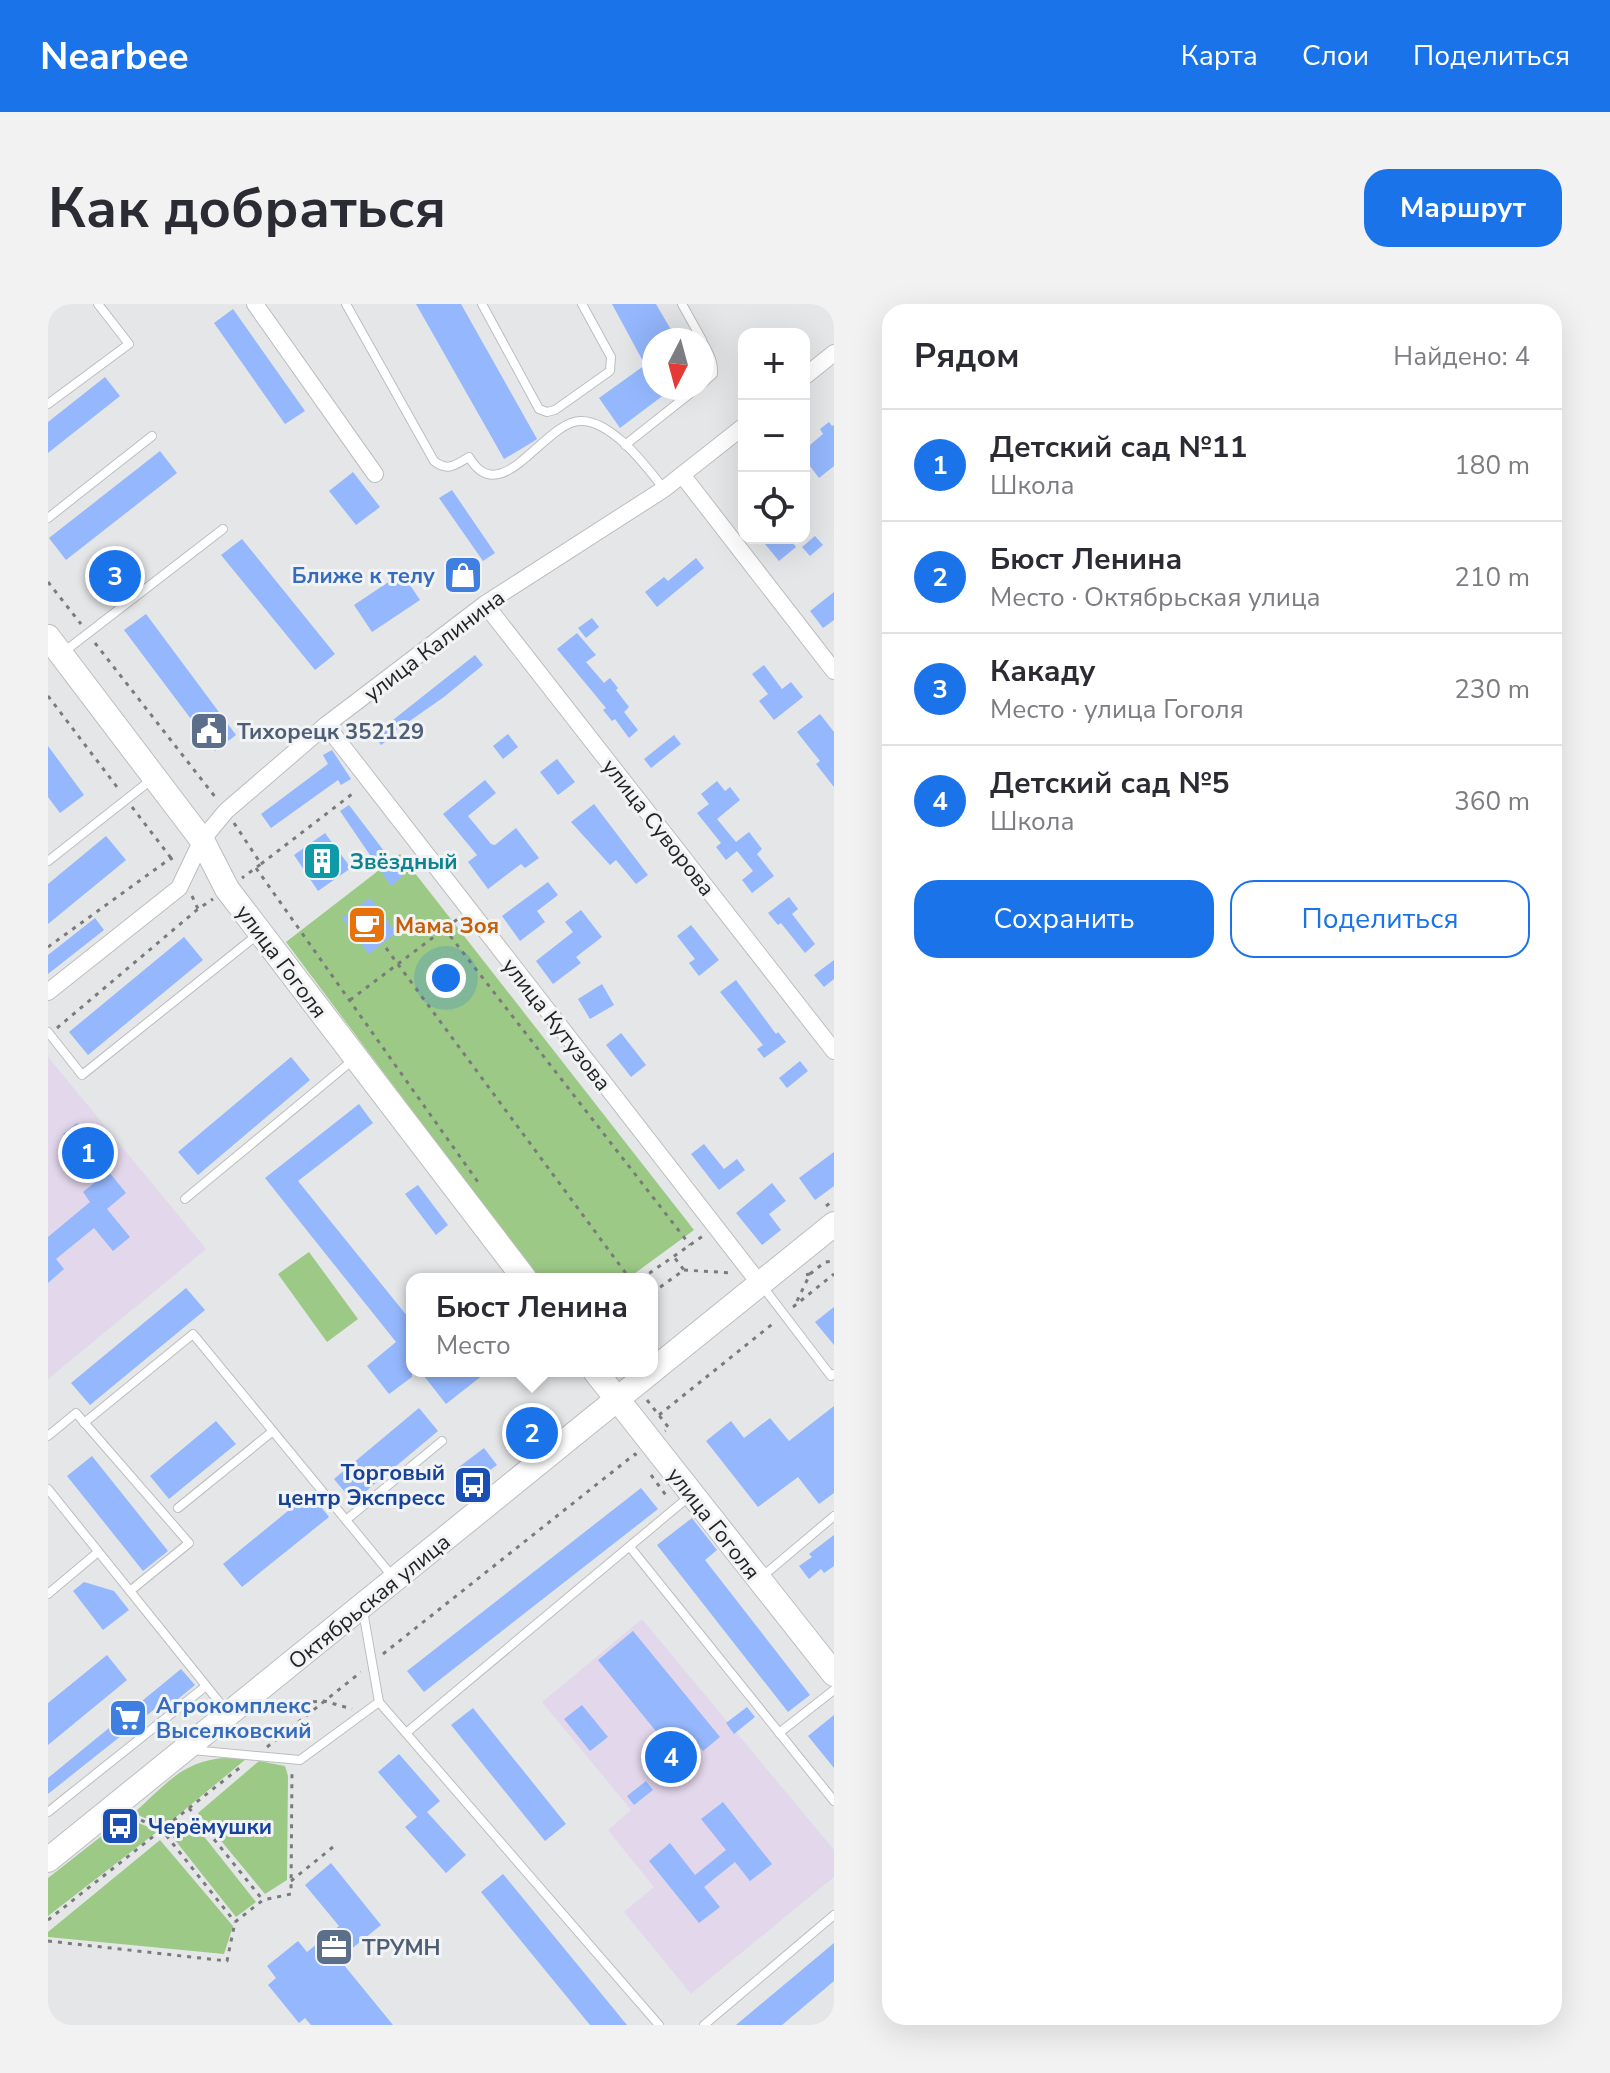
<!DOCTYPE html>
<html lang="ru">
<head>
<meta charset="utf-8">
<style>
	body { margin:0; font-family:"Nunito Sans",sans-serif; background:#f2f2f3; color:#2b2b33 }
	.controls { position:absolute; right:24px; top:24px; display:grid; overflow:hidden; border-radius:16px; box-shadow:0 8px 32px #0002 }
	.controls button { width:72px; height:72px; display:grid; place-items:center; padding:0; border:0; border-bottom:2px solid #e1e1e2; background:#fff; color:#2b2b33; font:40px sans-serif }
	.compass { position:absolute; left:594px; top:24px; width:72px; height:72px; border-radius:50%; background:#fff; box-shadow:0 8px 32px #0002; rotate:186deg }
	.you { position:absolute; left:398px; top:674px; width:28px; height:28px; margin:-20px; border:6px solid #fff; border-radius:50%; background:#1a73e8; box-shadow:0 0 0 12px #1a73e833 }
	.badge { display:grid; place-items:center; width:52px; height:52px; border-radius:50%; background:#1a73e8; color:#fff; font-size:26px; font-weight:700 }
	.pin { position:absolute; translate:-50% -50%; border:4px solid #fff; box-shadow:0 2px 8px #0006 }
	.popup { position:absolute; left:358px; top:969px; width:252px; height:104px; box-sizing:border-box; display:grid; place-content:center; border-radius:16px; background:#fff; filter:drop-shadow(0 2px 6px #0005); font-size:26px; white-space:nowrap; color:#7c7c81 }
	.popup b { font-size:30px; color:#2b2b33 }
	.popup::after { content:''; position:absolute; left:50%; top:100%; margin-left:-16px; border:16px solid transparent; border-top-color:#fff }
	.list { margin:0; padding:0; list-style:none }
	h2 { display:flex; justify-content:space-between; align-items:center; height:104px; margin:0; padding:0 32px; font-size:34px }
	h2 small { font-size:26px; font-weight:400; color:#7c7c81 }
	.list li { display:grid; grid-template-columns:52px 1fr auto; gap:24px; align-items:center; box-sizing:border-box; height:112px; padding:0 32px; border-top:2px solid #e1e1e2 }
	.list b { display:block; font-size:30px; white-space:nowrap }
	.list p { margin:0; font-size:26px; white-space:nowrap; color:#7c7c81 }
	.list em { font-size:26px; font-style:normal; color:#7c7c81 }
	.actions { display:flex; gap:16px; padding:24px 32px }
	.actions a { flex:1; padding:18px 0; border:2px solid #1a73e8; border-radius:24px; text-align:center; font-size:28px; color:#1a73e8 }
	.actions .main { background:#1a73e8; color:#fff }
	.icon { flex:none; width:44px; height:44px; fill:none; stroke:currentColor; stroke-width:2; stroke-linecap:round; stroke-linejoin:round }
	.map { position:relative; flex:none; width:786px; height:1721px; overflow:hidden; border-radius:24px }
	header { display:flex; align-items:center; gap:48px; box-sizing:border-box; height:112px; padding:0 40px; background:#1a73e8; color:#fff }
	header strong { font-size:38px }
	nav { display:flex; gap:44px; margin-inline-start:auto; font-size:28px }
	.intro { display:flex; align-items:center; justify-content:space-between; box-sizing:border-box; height:192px; padding:0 48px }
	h1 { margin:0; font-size:56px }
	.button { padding:20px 36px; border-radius:24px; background:#1a73e8; color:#fff; font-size:28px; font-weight:700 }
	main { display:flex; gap:48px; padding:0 48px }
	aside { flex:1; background:#fff; border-radius:24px; box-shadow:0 8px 32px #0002 }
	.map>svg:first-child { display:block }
	.education { fill:#e3d7eb }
	.green { fill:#9cc986 }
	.building { fill:#94b7fd }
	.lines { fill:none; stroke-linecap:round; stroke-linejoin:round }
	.lane-casing { stroke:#bcbdbf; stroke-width:10 }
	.street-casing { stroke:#bcbdbf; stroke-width:18 }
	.secondary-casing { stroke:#bcbdbf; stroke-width:26 }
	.path { stroke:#7b7b7c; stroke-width:3; stroke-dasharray:4 6; stroke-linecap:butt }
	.lane { stroke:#fff; stroke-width:8 }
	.street { stroke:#fff; stroke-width:16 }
	.secondary { stroke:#fff; stroke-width:24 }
	.labels { text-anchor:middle; stroke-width:6; stroke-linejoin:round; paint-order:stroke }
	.shop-label { font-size:22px; font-weight:bold; fill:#366cbe; stroke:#f2f3f5; text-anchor:end }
	.street-label { font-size:22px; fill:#232324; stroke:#f2f3f5 }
	.service-label { font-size:22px; font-weight:bold; fill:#4e5e75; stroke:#f2f3f5; text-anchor:start }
	.culture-label { font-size:22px; font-weight:bold; fill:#0d838f; stroke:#f2f3f5; text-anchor:start }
	.food-label { font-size:22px; font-weight:bold; fill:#c56008; stroke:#f2f3f5; text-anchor:start }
	.transit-label { font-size:22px; font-weight:bold; fill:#164399; stroke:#f2f3f5; text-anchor:end }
</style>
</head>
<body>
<header>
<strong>Nearbee</strong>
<nav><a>Карта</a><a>Слои</a><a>Поделиться</a></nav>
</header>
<div class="intro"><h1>Как добраться</h1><a class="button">Маршрут</a></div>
<main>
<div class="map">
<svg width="786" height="1721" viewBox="0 0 786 1721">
	<rect width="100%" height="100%" fill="#e5e6e8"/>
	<g class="education">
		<path d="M0,753L158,945L0,1075Z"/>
		<path d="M594,1315L786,1546V1573L643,1690L576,1608L606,1583L560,1526L583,1506L494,1398Z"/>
	</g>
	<g class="green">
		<path d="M352,550L646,926L579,975H490L238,638Z"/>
		<path d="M261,948L310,1015L279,1038L230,970Z"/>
		<path d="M179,1454L198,1455L116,1523L86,1509C116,1482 136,1455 179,1454Z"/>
		<path d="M211,1457L237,1462L240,1472L239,1576L217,1590L150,1509Z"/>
		<path d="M143,1516L208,1598L188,1613L123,1531Z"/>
		<path d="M86,1517L110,1527L0,1612V1574L60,1527L67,1534Z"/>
		<path d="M112,1536L185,1622L176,1650L0,1633V1628Z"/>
	</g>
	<g class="building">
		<path d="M368,0H413L489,135L483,139L456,155Z"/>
		<path d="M564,0H608L629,36H606V84H625L572,124L551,94L597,61Z"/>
		<path d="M185,5L257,107L237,120L166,19Z"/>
		<path d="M57,73L72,92L0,149V118Z"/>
		<path d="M781,118L784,122L786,121V162L771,174L756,154V146L775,130L772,125Z"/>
		<path d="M112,147L129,169L18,256L1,234Z"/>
		<path d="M305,168L332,203L308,221L281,187Z"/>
		<path d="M404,186L447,249L435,257L391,194Z"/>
		<path d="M767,232L775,241L762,252L754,243Z"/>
		<path d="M712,234H741L748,243L731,257Z"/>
		<path d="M194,235L287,350L267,366L173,251Z"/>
		<path d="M69,244L95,278L62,302L38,266Z"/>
		<path d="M648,254L656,264L609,303L597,288L616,273L620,277Z"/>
		<path d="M354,269L372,296L324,328L306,301Z"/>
		<path d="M786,288V316L775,324L762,307Z"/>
		<path d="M98,310L188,431L167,447L76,326Z"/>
		<path d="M544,314L551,323L538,334L530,324Z"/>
		<path d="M529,329L548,351L538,358L556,379L562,374L570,384L568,386L581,403L576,408L590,426L581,434L567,415L564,417L555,406L558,404L509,345Z"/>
		<path d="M427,351L435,361L396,393L343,430L345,432L333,441L326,431Z"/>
		<path d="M716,361L734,385L743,378L755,393L726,416L711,397L720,390L704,370Z"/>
		<path d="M772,410L786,428V483L768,460L772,457L749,428Z"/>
		<path d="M460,430L470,443L455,455L445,442Z"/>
		<path d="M626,431L633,440L603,464L596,455Z"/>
		<path d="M0,442L36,491L12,509L0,493Z"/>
		<path d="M284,446L303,475L293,481L290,476L223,524L213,510L280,460L275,451Z"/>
		<path d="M509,455L527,478L510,491L492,468Z"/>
		<path d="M437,476L448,489L420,512L443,540L447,541L468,524L491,554L477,564L473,560L440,585L420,558L429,551L395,510Z"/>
		<path d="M669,477L677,487L682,483L692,496L669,515L688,538L701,528L714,545L709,550L726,572L704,589L694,576L705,567L689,547L678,556L668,543L673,539L649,509L661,500L653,490Z"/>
		<path d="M546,500L600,571L588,580L568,556L562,561L523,518Z"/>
		<path d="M301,501L355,572L343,582L292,507Z"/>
		<path d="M277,529L303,564L270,587L246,551Z"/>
		<path d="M58,532L78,556L0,620V580Z"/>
		<path d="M500,578L510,591L489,607L497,618L472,637L454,612Z"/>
		<path d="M741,593L750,605L744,610L767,640L757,649L733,619L730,621L720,609Z"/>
		<path d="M322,594L348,629L321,650L294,614Z"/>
		<path d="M533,606L554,633L528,653L533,659L505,680L488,657L525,628L517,618Z"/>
		<path d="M47,614L56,626L0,670V651Z"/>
		<path d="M643,621L671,656L651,672L641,659L647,655L629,632Z"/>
		<path d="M136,633L155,656L40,751L21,728Z"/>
		<path d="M786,656V675L776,683L766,671Z"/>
		<path d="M688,676L728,730L730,728L738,738L716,754L709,745L715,741L672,688Z"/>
		<path d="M554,680L566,701L542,715L530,695Z"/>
		<path d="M573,729L598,761L583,773L558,741Z"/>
		<path d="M243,753L262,776L150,871L130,848Z"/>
		<path d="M752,757L760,767L739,784L731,774Z"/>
		<path d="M311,800L325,819L250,877L364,1018V1073L341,1090L319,1062L348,1038L217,874Z"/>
		<path d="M29,819L59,861L57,863L78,889L59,905L82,933L65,947L46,924L8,955L16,965L0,979V933L42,898L35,888L51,875L15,830Z"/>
		<path d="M656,840L676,865L689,855L697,866L671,886L643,850Z"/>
		<path d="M786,848V882L767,896L751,874Z"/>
		<path d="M724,879L738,897L721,910L733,926L714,941L688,909Z"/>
		<path d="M370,881L400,921L388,931L357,890Z"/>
		<path d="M138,984L157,1006L42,1101L23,1079Z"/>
		<path d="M786,1003V1041L767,1018Z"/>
		<path d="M372,1067H440L398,1100Z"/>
		<path d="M786,1102V1189L771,1200L750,1173L710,1203L658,1137L683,1117L696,1134L722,1114L741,1137Z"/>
		<path d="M371,1104L390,1127L305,1198L286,1175Z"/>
		<path d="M168,1117L188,1140L121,1195L102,1172Z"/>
		<path d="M436,1144L449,1161L438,1169L444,1177L426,1190L407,1166Z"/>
		<path d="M44,1152L120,1247L95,1267L19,1172Z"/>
		<path d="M593,1184L610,1205L376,1388L359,1367Z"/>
		<path d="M262,1189L281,1213L194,1283L175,1260Z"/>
		<path d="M644,1214L669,1246L657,1256L762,1391L740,1408L609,1241Z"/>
		<path d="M786,1231V1262L776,1269L773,1265L761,1275L751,1262L764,1253L761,1250Z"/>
		<path d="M36,1278L66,1287L81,1306L55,1326L25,1287Z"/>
		<path d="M585,1327L672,1433L655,1447L639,1427L620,1442L550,1356Z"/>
		<path d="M59,1351L79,1376L0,1441V1399Z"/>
		<path d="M133,1365L147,1381L113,1409L108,1404L0,1490V1474Z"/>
		<path d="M534,1401L560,1433L542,1447L516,1415Z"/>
		<path d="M699,1403L707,1413L686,1430L678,1419Z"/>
		<path d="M425,1404L518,1520L497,1537L403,1421Z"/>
		<path d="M786,1411V1464L760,1432Z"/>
		<path d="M351,1450L392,1497L379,1508L418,1551L398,1569L357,1523L369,1513L330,1468Z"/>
		<path d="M598,1477L605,1486L586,1501L579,1492Z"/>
		<path d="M675,1498L724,1560L702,1577L687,1558L656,1583L672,1603L651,1619L601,1557L622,1539L647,1571L678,1546L653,1515Z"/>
		<path d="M283,1559L333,1621L291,1655L345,1721H263L257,1714L251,1719L220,1681L228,1674L219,1662L250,1637L259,1648L291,1622L257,1581Z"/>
		<path d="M455,1570L579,1721H542L433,1588Z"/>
		<path d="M786,1639V1677L734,1721H688Z"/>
	</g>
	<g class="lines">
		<defs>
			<g id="lane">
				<path d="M298,0L386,157C400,168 407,161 421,153C453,208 496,118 532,117C564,116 598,162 616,185"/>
				<path d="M434,0L491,105L499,108L507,106L562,67L563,53L534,0"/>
				<path d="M634,0L654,36"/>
				<path d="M654,37C660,48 666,57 665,70L654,80"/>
				<path d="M0,100L81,40L50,0"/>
				<path d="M577,141L649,84"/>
				<path d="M0,214L104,132"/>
				<path d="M17,347L175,225"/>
				<path d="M0,557L103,476"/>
				<path d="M0,728L34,771L209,631"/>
				<path d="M137,895L305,756"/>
				<path d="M715,983L783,1072L786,1070"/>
				<path d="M36,1119L145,1030L344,1272"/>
				<path d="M0,1132L28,1109L141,1239L82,1287"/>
				<path d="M0,1185L180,1409"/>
				<path d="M130,1204L225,1127"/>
				<path d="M298,1216L394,1137"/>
				<path d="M582,1243L786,1497"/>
				<path d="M715,1272L786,1212"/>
				<path d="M0,1290L50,1248"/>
				<path d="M331,1398L611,1721"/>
				<path d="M358,1429L643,1191"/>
				<path d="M731,1429L786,1386"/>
				<path d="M144,1446L252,1456L331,1398L315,1307"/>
				<path d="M0,1508L158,1382"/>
				<path d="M656,1721L786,1611"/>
			</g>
			<g id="street">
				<path d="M207,0L327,170"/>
				<path d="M756,73L786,49"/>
				<path d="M635,172L786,367"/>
				<path d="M437,300L786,747"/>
				<path d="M278,421L712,980"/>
				<path d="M0,688L131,584L154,536L178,507L278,421L437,300L616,185L696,122"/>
			</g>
			<g id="secondary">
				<path d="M0,333L154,536L179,585L477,975"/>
				<path d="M547,1067L786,1370"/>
				<path d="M604,1067L786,920"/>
				<path d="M0,1556L604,1067"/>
			</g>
		</defs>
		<use href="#lane" class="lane-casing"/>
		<use href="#street" class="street-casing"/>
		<use href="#secondary" class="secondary-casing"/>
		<g class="path">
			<path d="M0,278L33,320"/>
			<path d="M47,339L168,494"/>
			<path d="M0,392L72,487"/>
			<path d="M84,503L123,554"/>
			<path d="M186,519L213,560L194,574"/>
			<path d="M213,560L308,487"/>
			<path d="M208,564L432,881"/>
			<path d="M144,592L150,605L165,595"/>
			<path d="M396,624L642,941"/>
			<path d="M0,643L123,554L127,561"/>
			<path d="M338,644L582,975"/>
			<path d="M302,696L411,614"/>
			<path d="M9,724L150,605"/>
			<path d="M778,902L786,896"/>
			<path d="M636,966L684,969"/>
			<path d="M762,970L777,958L786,957"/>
			<path d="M593,975L655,932"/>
			<path d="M604,989L636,966L626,953"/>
			<path d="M749,997L762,970L756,971"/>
			<path d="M745,1003L786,970"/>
			<path d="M599,1096L621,1124L617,1127"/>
			<path d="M611,1111L727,1018"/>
			<path d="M603,1171L620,1194"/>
			<path d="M335,1350L587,1150L589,1153"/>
			<path d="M225,1400L276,1397L304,1405"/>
			<path d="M219,1443L313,1368"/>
			<path d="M141,1504L214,1595"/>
			<path d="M84,1512L114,1526L187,1618"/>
			<path d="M243,1577L285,1543"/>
			<path d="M0,1616L194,1462"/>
			<path d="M0,1637L179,1657L187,1618L215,1596L243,1590L244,1465"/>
		</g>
		<use href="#lane" class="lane"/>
		<use href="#street" class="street"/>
		<use href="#secondary" class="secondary"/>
	</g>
	<defs>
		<symbol id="shop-square" viewBox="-11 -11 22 22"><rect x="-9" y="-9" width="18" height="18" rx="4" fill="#3f7fe0" stroke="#f2f3f5"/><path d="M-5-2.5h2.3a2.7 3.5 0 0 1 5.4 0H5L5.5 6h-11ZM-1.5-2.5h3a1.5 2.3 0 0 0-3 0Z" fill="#fff"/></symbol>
		<symbol id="civic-square" viewBox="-11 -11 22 22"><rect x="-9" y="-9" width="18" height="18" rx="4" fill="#5c6f8a" stroke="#f2f3f5"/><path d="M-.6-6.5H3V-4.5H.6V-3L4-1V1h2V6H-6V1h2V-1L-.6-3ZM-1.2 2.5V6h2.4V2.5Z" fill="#fff"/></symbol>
		<symbol id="building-square" viewBox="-11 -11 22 22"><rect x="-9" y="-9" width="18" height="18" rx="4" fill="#0f9aa8" stroke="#f2f3f5"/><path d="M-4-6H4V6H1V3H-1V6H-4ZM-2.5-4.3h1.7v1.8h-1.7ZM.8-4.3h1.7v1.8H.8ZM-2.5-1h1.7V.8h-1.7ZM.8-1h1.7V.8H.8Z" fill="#fff"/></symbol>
		<symbol id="cafe-square" viewBox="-11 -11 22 22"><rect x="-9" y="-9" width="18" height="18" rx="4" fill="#e8710a" stroke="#f2f3f5"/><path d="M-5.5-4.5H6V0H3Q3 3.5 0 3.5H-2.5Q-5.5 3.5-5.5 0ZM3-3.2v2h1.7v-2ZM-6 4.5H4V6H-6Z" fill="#fff"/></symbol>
		<symbol id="bus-square" viewBox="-11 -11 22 22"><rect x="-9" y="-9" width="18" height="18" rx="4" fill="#1a4fb4" stroke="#f2f3f5"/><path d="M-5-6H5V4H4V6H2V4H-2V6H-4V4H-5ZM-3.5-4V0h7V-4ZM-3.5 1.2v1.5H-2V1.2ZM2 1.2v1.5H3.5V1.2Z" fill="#fff"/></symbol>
		<symbol id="supermarket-square" viewBox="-11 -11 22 22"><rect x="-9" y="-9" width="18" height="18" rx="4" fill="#3f7fe0" stroke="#f2f3f5"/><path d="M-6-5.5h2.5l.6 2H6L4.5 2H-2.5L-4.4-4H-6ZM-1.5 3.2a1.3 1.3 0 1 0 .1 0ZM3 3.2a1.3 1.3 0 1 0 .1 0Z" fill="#fff"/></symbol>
		<symbol id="office-square" viewBox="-11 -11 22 22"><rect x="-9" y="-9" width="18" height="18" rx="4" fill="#5c6f8a" stroke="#f2f3f5"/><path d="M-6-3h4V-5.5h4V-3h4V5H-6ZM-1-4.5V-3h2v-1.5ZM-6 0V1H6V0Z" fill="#fff"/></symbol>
	</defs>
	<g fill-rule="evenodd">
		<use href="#shop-square" x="393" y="249" width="44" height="44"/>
		<use href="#civic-square" x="139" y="405" width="44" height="44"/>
		<use href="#building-square" x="252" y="535" width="44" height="44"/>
		<use href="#cafe-square" x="297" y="599" width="44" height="44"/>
		<use href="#bus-square" x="403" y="1159" width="44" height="44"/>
		<use href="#supermarket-square" x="58" y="1392" width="44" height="44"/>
		<use href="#bus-square" x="50" y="1500" width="44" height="44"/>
		<use href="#office-square" x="264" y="1621" width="44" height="44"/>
	</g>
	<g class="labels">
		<g class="shop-label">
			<text x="387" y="279">Ближе к телу</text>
			<text x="108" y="1409" text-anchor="start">Агрокомплекс<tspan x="108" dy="25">Выселковский</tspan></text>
		</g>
		<g class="street-label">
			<text transform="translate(386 341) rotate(-37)" y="8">улица Калинина</text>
			<text transform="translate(611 523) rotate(52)" y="8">улица Суворова</text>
			<text transform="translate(234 657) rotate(53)" y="8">улица Гоголя</text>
			<text transform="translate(509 720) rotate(52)" y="8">улица Кутузова</text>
			<text transform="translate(666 1219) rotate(52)" y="8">улица Гоголя</text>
			<text transform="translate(321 1297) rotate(-39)" y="8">Октябрьская улица</text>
		</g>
		<g class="service-label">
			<text x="189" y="435">Тихорецк 352129</text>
			<text x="314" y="1651">ТРУМН</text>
		</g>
		<g class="culture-label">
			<text x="302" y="565">Звёздный</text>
		</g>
		<g class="food-label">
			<text x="347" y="629">Мама Зоя</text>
		</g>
		<g class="transit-label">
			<text x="397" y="1176">Торговый<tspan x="397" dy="25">центр Экспресс</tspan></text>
			<text x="100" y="1530" text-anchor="start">Черёмушки</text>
		</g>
	</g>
</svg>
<div class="controls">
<button>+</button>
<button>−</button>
<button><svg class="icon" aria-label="locate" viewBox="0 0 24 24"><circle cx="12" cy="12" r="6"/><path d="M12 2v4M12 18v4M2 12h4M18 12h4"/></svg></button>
</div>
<svg class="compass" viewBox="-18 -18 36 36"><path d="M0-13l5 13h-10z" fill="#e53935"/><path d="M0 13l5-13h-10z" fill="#7c7c81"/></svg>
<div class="you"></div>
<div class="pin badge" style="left:40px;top:849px">1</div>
<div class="pin badge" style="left:484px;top:1129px">2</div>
<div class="popup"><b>Бюст Ленина</b>Место</div>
<div class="pin badge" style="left:67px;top:272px">3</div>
<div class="pin badge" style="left:623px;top:1453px">4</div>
</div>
<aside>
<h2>Рядом<small>Найдено: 4</small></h2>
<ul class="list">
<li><span class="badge">1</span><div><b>Детский сад №11</b><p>Школа</p></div><em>180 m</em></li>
<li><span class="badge">2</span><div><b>Бюст Ленина</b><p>Место · Октябрьская улица</p></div><em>210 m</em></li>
<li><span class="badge">3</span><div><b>Какаду</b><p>Место · улица Гоголя</p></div><em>230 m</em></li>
<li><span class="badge">4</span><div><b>Детский сад №5</b><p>Школа</p></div><em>360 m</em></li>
</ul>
<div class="actions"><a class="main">Сохранить</a><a>Поделиться</a></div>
</aside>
</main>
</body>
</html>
